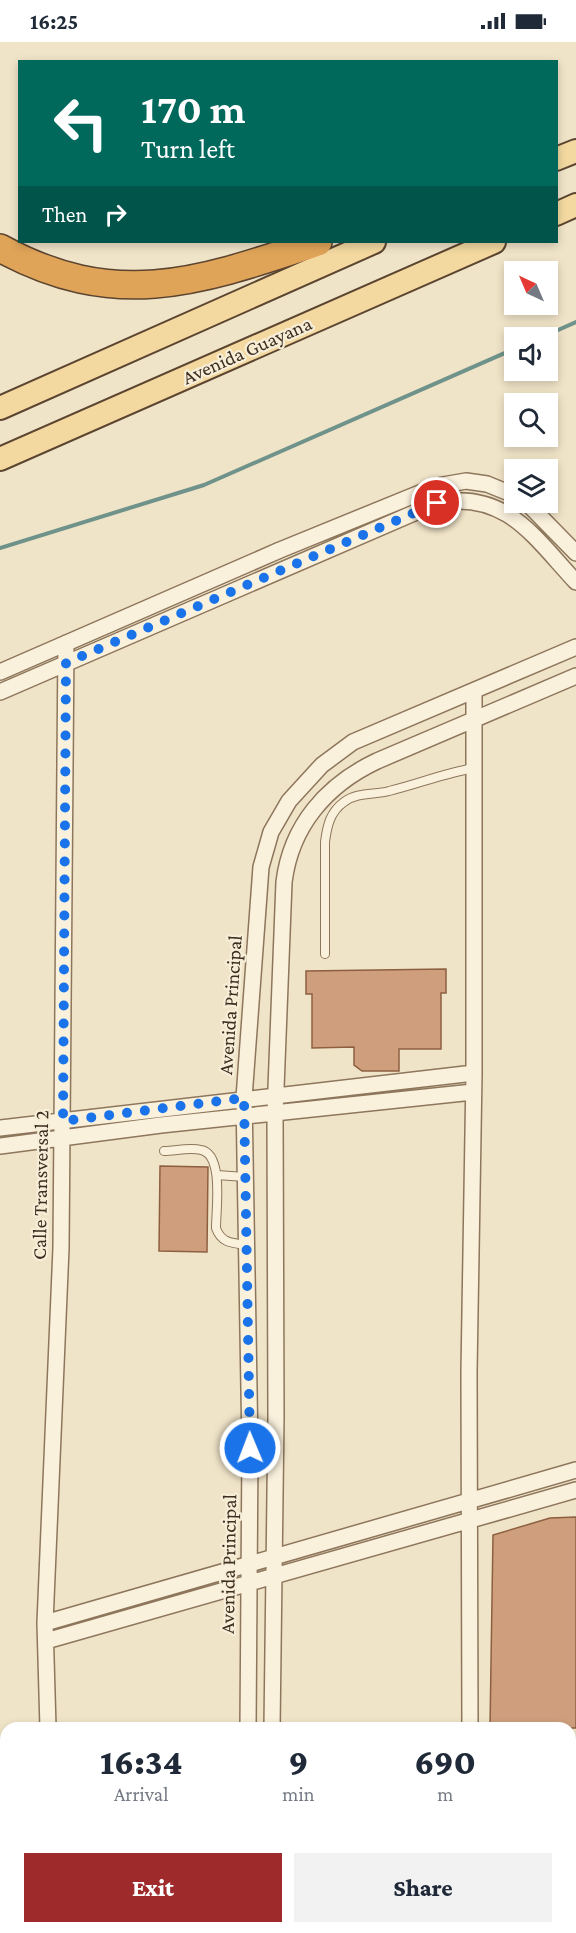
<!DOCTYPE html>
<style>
:root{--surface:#fff;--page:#f2f2f3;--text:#1f2937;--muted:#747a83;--accent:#9e2a2b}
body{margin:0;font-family:"Crimson Pro",serif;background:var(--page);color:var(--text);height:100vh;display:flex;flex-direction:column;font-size:22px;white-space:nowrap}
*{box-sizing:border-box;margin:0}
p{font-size:20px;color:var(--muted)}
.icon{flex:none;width:33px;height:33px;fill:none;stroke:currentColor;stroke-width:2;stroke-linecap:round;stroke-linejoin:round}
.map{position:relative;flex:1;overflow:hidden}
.panel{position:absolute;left:0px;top:1680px;width:576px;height:212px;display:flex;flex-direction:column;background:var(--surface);border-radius:18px 18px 0 0;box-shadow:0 3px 9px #0003}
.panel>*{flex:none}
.banner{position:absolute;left:18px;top:18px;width:540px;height:183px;border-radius:0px;box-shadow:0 3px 9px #0003;background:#00695c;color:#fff;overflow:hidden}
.needle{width:39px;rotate:316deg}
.tools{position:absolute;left:504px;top:219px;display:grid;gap:12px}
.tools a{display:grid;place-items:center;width:54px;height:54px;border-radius:0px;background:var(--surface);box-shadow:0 3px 9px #0003;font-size:30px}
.pin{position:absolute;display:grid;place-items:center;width:51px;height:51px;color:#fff;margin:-26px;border:3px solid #fff;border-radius:50%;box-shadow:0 2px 6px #0007}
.me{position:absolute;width:66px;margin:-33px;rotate:359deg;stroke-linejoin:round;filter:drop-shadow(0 0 4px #0008)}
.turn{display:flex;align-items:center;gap:21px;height:126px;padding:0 24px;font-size:27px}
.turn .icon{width:78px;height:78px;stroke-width:2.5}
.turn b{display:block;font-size:42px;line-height:51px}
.then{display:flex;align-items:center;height:57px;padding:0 24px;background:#0003;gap:12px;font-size:22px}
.eta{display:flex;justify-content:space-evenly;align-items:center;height:102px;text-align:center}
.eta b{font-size:36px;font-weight:800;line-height:42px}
.primary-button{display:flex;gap:12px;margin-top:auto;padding:12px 24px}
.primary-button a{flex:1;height:69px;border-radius:0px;background:var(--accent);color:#fff;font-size:24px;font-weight:800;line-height:69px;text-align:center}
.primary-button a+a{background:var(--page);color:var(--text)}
.status{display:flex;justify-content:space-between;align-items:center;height:42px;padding:0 30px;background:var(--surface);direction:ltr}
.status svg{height:16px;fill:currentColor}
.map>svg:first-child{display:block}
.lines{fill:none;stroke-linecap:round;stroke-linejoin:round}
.stream{stroke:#6f938a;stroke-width:4}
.building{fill:#cf9f7d;stroke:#8d5f41;stroke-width:1.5}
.service-casing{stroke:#8d765c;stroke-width:10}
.minor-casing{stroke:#8d765c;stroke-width:18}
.primary-casing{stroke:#5b4430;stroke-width:26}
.motorway-casing{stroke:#5b4430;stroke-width:30}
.service{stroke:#faf1dc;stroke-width:8}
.minor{stroke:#faf1dc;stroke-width:15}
.primary{stroke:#f3d9a0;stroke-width:22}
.motorway{stroke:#e0a458;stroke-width:27}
.route{stroke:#1a73e8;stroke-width:10;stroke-dasharray:0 18}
.labels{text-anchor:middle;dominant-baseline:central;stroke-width:4.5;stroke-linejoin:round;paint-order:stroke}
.street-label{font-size:20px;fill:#3d2e20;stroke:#f7eed8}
</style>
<div class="status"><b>16:25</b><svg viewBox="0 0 49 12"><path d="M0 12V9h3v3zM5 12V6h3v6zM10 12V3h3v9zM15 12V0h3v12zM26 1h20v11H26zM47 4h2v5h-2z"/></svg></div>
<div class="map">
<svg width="576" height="1891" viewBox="0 0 576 1891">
<rect width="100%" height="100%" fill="#f0e4c8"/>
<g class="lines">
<path class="stream" d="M 540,296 L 576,280
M 0,506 L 204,443 L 514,307"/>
</g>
<path class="building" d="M 446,927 L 446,951 L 441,951 L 441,1007 L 399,1007 L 399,1029 L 362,1029 L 354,1023 L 354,1005 L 312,1006 L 312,952 L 306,952 L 306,929 Z
M 160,1124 L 208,1125 L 207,1210 L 159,1209 Z
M 576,1475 L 576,1686 L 490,1686 L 493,1493 L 550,1476 Z"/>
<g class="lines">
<g class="service-casing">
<path id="service" d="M 325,912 L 325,800 C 327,784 330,770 344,760 C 357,750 375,753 389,749 C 418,742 445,731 474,726
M 164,1109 C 175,1109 190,1105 201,1108 C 224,1112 216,1168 216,1186 C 221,1201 232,1201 247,1203
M 217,1133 L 245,1135"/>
</g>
<g class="minor-casing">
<path id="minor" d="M 526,460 L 576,511
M 0,630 L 280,508 L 437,444 L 466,439 L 487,442 L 514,453
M 0,650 L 437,461 C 506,448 534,495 576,540
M 0,1086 L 474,1031
M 0,1104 L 161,1083 L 473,1050
M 45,1581 L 576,1428
M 46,1599 L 576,1448
M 48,1686 L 45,1581 L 61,1206 L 66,601
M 248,1686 L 250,1406 L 244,1056 L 261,825 L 271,790 L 289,759 L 322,723 L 353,700 L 576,605
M 272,1686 L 276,1374 L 275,1072 L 284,840 C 291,784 326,743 377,719 L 576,634
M 470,1686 L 469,1330 L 474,1031 L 474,649
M 570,1852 L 576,1850
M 570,1872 L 576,1870
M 51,1886 L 51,1891
M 245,1891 L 246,1886
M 270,1891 L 270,1886
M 432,1891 L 451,1886
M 507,1891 L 525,1886"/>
</g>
<g class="primary-casing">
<path id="primary" d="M 556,117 L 576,109
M 556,172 L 576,163
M 0,366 L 374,200
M 0,417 L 494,200"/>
</g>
<g class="motorway-casing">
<path id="motorway" d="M 0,206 C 117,270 201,239 318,200"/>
</g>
<use href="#service" class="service"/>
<use href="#minor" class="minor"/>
<use href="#primary" class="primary"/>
<use href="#motorway" class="motorway"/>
</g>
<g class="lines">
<path class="route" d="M 250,1406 L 244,1056 L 63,1079 L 66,621 L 437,461"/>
</g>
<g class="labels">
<g class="street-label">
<text transform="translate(247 308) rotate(-24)">Avenida Guayana</text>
<text transform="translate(230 963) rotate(-86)">Avenida Principal</text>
<text transform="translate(40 1143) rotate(-89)">Calle Transversal 2</text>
<text transform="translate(228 1522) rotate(-89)">Avenida Principal</text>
</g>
</g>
</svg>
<div class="tools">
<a><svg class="needle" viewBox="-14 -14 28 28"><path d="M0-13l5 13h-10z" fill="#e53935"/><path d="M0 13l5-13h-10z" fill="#747a83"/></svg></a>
<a><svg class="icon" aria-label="sound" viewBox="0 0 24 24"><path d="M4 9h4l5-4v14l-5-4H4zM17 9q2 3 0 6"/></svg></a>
<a><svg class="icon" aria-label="search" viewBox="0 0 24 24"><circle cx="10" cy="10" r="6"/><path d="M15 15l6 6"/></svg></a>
<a><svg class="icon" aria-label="layers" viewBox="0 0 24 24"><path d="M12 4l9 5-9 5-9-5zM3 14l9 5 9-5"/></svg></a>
</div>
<div class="pin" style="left:437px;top:461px;background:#d93025"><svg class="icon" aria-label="arrive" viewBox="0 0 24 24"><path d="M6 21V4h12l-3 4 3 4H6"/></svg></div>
<svg class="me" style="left:250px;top:1406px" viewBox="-20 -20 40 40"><circle r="17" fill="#1a73e8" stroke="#fff" stroke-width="3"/><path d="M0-11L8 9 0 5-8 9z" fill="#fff"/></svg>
<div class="banner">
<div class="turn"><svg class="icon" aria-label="left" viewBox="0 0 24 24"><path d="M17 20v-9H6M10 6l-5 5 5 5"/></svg><div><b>170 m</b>Turn left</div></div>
<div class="then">Then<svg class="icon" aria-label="right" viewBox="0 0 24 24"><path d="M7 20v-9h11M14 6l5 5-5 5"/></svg></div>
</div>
<section class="panel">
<div class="eta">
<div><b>16:34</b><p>Arrival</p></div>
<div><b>9</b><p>min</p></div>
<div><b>690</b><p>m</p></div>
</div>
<div class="primary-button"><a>Exit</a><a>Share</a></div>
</section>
</div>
